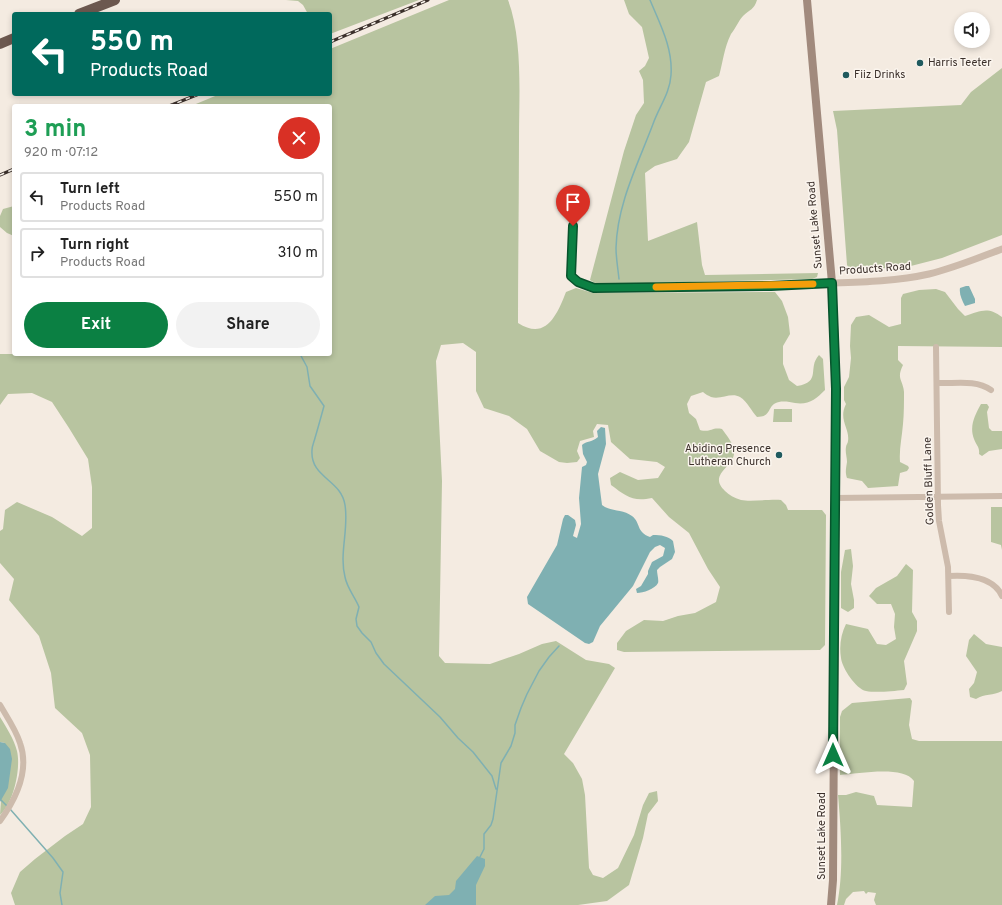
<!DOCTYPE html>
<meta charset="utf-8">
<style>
:root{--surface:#fff;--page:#f2f2f2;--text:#222;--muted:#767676;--line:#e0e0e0;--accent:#0b8043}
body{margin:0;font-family:Overpass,sans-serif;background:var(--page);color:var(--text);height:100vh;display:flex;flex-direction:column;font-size:15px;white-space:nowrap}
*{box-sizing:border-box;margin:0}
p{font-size:13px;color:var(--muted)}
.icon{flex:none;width:22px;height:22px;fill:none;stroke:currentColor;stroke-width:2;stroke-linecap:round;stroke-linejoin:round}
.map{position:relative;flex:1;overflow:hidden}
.details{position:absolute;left:12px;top:104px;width:320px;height:252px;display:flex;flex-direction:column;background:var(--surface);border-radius:4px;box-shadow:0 2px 6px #0003}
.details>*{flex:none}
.top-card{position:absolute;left:12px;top:12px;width:320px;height:84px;border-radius:4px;box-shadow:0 2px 6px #0003;background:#00695c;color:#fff;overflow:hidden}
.tools{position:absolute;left:954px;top:12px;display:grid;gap:8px}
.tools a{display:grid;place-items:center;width:36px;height:36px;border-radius:50%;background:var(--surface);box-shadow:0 2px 6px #0003;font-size:20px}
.pin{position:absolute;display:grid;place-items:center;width:34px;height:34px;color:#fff;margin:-41px -17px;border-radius:50% 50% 50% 0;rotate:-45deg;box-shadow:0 0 4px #0007}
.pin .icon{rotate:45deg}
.me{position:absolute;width:44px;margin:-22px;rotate:0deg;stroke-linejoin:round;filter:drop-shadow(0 0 3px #0008)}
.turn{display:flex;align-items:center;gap:14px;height:84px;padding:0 12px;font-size:18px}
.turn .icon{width:52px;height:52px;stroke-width:2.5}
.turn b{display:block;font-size:28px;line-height:34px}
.round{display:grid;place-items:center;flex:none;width:42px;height:42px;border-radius:21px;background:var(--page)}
.summary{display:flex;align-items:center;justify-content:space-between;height:68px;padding:0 12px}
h1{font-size:24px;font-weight:700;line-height:30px;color:#1e9e55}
.button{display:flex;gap:8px;margin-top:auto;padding:8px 12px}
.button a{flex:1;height:46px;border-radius:24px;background:var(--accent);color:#fff;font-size:16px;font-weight:700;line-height:46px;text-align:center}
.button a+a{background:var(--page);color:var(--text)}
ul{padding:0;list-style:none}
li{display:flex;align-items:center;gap:12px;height:50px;margin:0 8px 6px;padding:0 4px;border:2px solid var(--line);border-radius:4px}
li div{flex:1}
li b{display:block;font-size:15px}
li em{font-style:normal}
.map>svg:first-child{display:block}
.green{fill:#b8c4a0}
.water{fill:#7fb0b2}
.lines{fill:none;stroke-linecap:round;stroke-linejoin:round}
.stream{stroke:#7fb0b2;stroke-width:1.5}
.minor{stroke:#cdbbac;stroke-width:6}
.tertiary{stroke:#cdbbac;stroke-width:7}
.secondary{stroke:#a18a7d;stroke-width:8}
.trunk{stroke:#6c584f;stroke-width:10}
.rail-casing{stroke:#3b302b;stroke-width:3}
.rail{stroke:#fbf5ee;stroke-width:1.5;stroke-dasharray:4.5;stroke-linecap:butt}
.route-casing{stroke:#07532c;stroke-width:10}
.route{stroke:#0b8043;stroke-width:7}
.slow{stroke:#f59e0b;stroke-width:7}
.poi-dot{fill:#1f5a5e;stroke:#fbf5ee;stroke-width:1.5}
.labels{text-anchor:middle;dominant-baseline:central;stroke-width:3;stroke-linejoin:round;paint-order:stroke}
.poi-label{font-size:11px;fill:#3b302b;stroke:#fbf5ee;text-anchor:start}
.street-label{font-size:11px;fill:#3b302b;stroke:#fbf5ee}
</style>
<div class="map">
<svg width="1002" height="905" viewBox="0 0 1002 905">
<rect width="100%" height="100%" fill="#f4ebe1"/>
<path class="green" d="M 286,0 L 419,0 L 330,34 L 330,14 L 308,14 L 303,5 L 298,1 Z
M 449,0 L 508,0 C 523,40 519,96 519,138 C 519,200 518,262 518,323 C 546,341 557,315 566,292 L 576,288 L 593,293 L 775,292 L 782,301 L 788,317 L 790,334 L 783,346 L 783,364 L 789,380 L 797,386 C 822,382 807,368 819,355 L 823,359 L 825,390 C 816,399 809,405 795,403 C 790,402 784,401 779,402 C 766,405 773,417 757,417 C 751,411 748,402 740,397 C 731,392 721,400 711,397 C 709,396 705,394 703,392 L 691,396 L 687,404 L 689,413 L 696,419 L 700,430 C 711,433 711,427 722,429 C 727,436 735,445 734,454 C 732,468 708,475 725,491 C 729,495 734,498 741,500 C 751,502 770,499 781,500 L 786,505 L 788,510 L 822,510 L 826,515 L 825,645 L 820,650 L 624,652 L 617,650 L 617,643 L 626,631 L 644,620 L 663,621 L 678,616 L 695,613 L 716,602 L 720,587 L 708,569 L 689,533 L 669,517 L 652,498 C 632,502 626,496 611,485 L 610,478 L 620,472 L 638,480 L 658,478 L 665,467 L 657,462 L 630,459 L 611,442 L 608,425 L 597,424 L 593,431 L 594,437 L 580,441 L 577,451 L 580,458 L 577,462 L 567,463 L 559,462 L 540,451 L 527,429 L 509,416 L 484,408 L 476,391 L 476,352 L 463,343 L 441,345 L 436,361 L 442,481 L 439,656 L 445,663 L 490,664 L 519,654 L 542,644 L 556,641 L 586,660 L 609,664 L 615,668 L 564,754 L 573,763 L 582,779 L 585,795 L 589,868 L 593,875 L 603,878 L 618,868 L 634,835 L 643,805 L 649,793 L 657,791 L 658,801 L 648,814 L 643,838 L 629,885 L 607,901 L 578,905 L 15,905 L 11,893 L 20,872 L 35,859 L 65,836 L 83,824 L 91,807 L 90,755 L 82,733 L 55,708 L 51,673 L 39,636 L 9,600 L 14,579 L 0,563 L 0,531 L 3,529 L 5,510 L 17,502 L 52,517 L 82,536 L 92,528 L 92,487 L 88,459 L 69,428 L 52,402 L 32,393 L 8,394 L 0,405 L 0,354 L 330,354 L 330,106 L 191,106 L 220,94 L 330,94 L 330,49 Z
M 624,0 L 757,0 C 754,10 750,9 743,16 C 739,20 735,29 731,34 C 724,48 723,62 719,76 L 706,82 L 689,142 L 677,159 L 655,166 L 645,173 L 648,241 L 697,222 L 702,265 L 705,275 L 818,273 L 817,277 L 812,279 L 605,284 L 595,283 L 590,280 L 624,151 L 636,115 L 644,103 L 643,80 L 639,71 L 645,66 L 649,58 L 642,27 L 629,14 Z
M 1002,68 L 1002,235 L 942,258 L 907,267 L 850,270 L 847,265 L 837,130 L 833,111 L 961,105 L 971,92 Z
M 14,206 L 14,236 L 7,233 L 0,227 L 0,216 L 3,209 Z
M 936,289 L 945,292 L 958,309 L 965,316 C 980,311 988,306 1002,317 L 1002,347 L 898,346 L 898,360 L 903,365 C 896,379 903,380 904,392 C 904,403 904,413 903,424 C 902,437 899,449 900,462 L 908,466 L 909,468 L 907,471 L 900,473 L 898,486 L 868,488 L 862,481 L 847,478 C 845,472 846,469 847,462 C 847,457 845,452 846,447 C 846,445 848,443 848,441 C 850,428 838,420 846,404 L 844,400 L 844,387 L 849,377 L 851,358 L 850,346 L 851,325 L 856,317 L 869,315 L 889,327 L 901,324 L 901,298 L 903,294 L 919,290 Z
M 981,404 L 987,404 L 989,407 L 987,412 L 989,428 L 992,431 L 1002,431 L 1002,449 L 989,451 L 982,456 L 979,454 C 980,447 976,445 974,439 C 969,426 975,415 981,404 Z
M 774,409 L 792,409 L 792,422 L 773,422 Z
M 991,507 L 1002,507 L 1002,550 L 1001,545 L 991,542 Z
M 851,549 L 853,566 L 851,584 L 854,600 L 854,608 L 848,612 L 841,608 L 841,572 L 845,550 Z
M 906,564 L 913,570 L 912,612 L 917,621 L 917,631 L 904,661 L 907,684 L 904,690 C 893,691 876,693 866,691 C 856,689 842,668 841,658 C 839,646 841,634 846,624 L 868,629 L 877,644 L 886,645 L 896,639 L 894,627 L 895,614 L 891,604 L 877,604 L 869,596 L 876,588 L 897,576 Z
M 974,634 L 986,644 L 1002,647 L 1002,691 C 993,696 985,693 976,699 L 970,697 L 969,689 L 974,683 L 977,672 L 966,656 L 969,640 Z
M 910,698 L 912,701 L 909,725 L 912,739 L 919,741 L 1002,741 L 1002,905 L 876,905 L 874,900 L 876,893 L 868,892 L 866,894 L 864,891 L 853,892 L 846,899 L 844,905 L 837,905 C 844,872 841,829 838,795 L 846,795 L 856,792 L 874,796 L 877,805 L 912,807 L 914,781 C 903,765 858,774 840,775 L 840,717 L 842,711 L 852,703 Z
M 0,717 C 6,727 14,739 17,751 C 21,768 14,802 0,815 L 5,743 L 0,742 Z"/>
<path class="water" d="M 966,286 L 969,286 L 975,299 L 975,303 L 965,306 C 962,300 959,294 960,288 Z
M 601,427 L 605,428 L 606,444 L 598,474 L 602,505 C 611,512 623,509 632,516 C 641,523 636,532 650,537 L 653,535 C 661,535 668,536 673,541 L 675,552 L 672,559 L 660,567 L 657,570 C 657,574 659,580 658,583 C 655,589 643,593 637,593 L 636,589 L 641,586 L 648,574 L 648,571 L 652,562 L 663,556 L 665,548 L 660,545 L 655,547 L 650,552 L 633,586 L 600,626 L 593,642 L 589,644 L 585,643 L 528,604 L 527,597 L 557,545 L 563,519 L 565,515 L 568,515 L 575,520 L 576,525 L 573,536 L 577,538 L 581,524 L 579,498 L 582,467 L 586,465 L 587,462 L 583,454 L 582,445 C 586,441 593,442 598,437 L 597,431 Z
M 0,742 L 5,743 L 10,749 L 12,759 L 8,788 L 0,802 Z
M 477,856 L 485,859 L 485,866 L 476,885 L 476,905 L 425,905 L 435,896 L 449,895 L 455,889 L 456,881 Z"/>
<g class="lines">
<path class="stream" d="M 619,279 C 618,269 616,258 616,248 C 617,204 638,164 653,124 C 659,107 670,93 671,75 C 673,48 660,24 650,0
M 300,354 L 307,367 L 310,386 L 324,406 C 321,417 318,428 315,438 C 314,442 312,446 312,450 C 310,478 341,479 345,505 C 349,529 339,553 345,577 C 347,588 355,597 359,607 L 356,619 L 357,626 L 362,633 L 371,642 L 376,653 L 384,664 L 440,717 L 458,738 L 473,752 L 492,776 L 496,789
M 0,799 L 7,806
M 10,809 L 53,858 L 63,872 L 60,893 L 62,905
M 480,857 L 484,849 L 484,834 L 491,825 L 493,819 L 501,763 L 511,746 L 515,733 L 515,725 L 521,708 L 527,694 L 539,671 L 549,657 L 559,646"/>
<path class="minor" d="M 574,214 L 571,276 L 578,282 L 594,287 L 771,286 L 832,283
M 936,347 L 938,505 L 939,521 L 948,567 L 949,612
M 937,383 C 954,384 975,379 991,390
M 835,498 L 1002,496
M 949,576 C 967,575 993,576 1002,596
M 0,705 C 7,717 16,730 20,743 C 30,771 16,799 0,821"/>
<path class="tertiary" d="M 832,283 C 864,282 898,281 929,274 C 954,268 978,258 1002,249"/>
<path class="secondary" d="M 807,0 L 832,283 L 835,346 L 836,389 L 833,880 L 831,905"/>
<path class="trunk" d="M 79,14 L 115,0
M 0,44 L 14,38"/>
<g class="rail-casing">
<path id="rail" d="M 330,42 L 428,0
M 169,106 L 199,94
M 0,175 L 14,169"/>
</g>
<use href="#rail" class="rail"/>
</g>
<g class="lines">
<g class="route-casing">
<path id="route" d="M 573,226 L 571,276 L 578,282 L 594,288 L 771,286 L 832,283 L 836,389 L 833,755"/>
</g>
<use href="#route" class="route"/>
<path class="slow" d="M 656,287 L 813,284"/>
</g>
<g class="poi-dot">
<circle cx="920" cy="63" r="4"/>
<circle cx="846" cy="75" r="4"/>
<circle cx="779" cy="455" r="4"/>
</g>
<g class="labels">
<g class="poi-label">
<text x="928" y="63">Harris Teeter</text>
<text x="854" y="75">Fiiz Drinks</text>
<text x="771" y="449" text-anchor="end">Abiding Presence<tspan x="771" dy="13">Lutheran Church</tspan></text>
</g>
<g class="street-label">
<text transform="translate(815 225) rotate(-95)">Sunset Lake Road</text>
<text transform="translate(875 269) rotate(-4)">Products Road</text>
<text transform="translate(929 481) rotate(-92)">Golden Bluff Lane</text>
<text transform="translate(822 836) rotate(-90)">Sunset Lake Road</text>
</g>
</g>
</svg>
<div class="tools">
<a><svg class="icon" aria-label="sound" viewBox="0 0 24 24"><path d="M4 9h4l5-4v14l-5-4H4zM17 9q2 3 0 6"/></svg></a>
</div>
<div class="pin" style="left:573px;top:226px;background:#d93025"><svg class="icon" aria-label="arrive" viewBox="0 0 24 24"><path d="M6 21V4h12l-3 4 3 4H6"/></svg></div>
<svg class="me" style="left:833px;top:755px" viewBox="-20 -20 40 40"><path d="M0-17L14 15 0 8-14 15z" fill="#0b8043" stroke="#fff" stroke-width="4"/></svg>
<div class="top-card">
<div class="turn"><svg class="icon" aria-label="left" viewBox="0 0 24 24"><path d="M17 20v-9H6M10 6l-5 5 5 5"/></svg><div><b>550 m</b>Products Road</div></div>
</div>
<section class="details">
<div class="summary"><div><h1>3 min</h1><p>920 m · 07:12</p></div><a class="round" style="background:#d93025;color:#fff"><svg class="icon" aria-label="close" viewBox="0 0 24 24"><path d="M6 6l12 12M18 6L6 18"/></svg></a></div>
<ul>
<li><svg class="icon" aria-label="left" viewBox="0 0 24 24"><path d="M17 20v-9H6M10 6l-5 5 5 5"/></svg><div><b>Turn left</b><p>Products Road</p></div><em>550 m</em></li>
<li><svg class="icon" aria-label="right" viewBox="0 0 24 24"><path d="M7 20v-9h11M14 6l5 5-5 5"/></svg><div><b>Turn right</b><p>Products Road</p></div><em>310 m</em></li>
</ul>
<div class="button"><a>Exit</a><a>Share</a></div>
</section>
</div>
